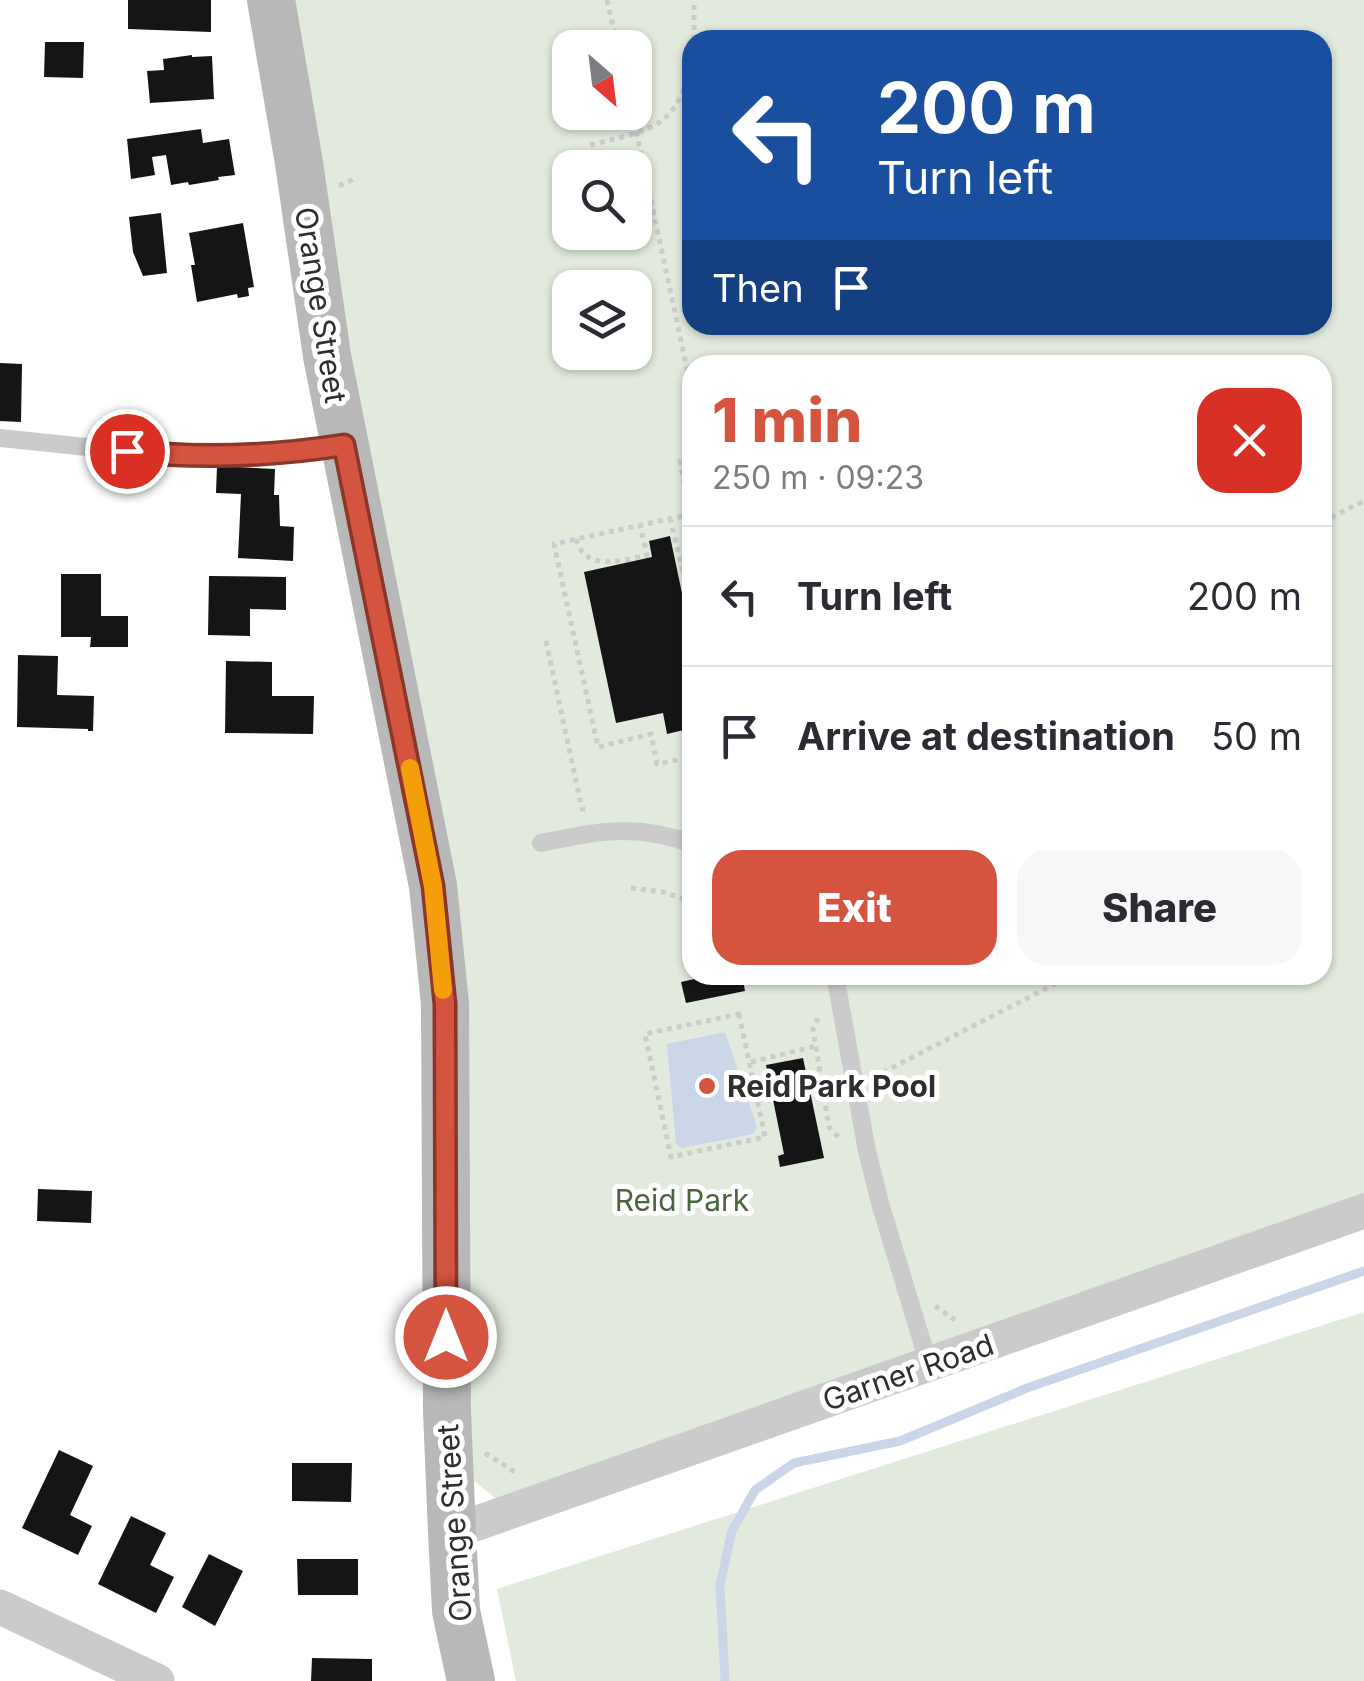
<!DOCTYPE html>
<meta charset="utf-8">
<style>
:root{--surface:#fff;--page:#f7f7f7;--text:#2b2b33;--muted:#7c7c81;--line:#e1e1e2;--accent:#d5543f}
body{margin:0;font-family:Inter,sans-serif;background:var(--page);color:var(--text);height:100vh;display:flex;flex-direction:column;font-size:38px;white-space:nowrap}
*{box-sizing:border-box;margin:0}
p{font-size:32px;color:var(--muted)}
.icon{flex:none;width:55px;height:55px;fill:none;stroke:currentColor;stroke-width:2;stroke-linecap:round;stroke-linejoin:round}
.map{position:relative;flex:1;overflow:hidden}
.drawer{position:absolute;left:682px;top:355px;width:650px;height:630px;display:flex;flex-direction:column;background:var(--surface);border-radius:30px;box-shadow:0 2px 8px #0004}
.drawer>*{flex:none}
.top-card{position:absolute;left:682px;top:30px;width:650px;height:305px;border-radius:30px;box-shadow:0 2px 8px #0004;background:#1a4fa0;color:#fff;overflow:hidden}
.needle{width:65px;rotate:152deg}
.controls{position:absolute;left:552px;top:30px;display:grid;gap:20px}
.controls a{display:grid;place-items:center;width:100px;height:100px;border-radius:20px;background:var(--surface);box-shadow:0 2px 8px #0004;font-size:50px}
.pin{position:absolute;display:grid;place-items:center;width:85px;height:85px;color:#fff;margin:-42px;border:5px solid #fff;border-radius:50%;box-shadow:0 2px 10px #0007}
.me{position:absolute;width:110px;margin:-55px;rotate:0deg;stroke-linejoin:round;filter:drop-shadow(0 0 8px #0008)}
.turn{display:flex;align-items:center;gap:35px;height:210px;padding:0 30px;font-size:45px}
.turn .icon{width:130px;height:130px;stroke-width:2.5}
.turn b{display:block;font-size:70px;line-height:85px}
.then{display:flex;align-items:center;height:95px;padding:0 30px;background:#0003;gap:20px;font-size:38px}
.round{display:grid;place-items:center;flex:none;width:105px;height:105px;border-radius:30px;background:var(--page)}
.summary{display:flex;align-items:center;justify-content:space-between;height:170px;padding:0 30px}
h1{font-size:60px;font-weight:800;line-height:75px;color:var(--accent)}
.primary-button{display:flex;gap:20px;margin-top:auto;padding:20px 30px}
.primary-button a{flex:1;height:115px;border-radius:30px;background:var(--accent);color:#fff;font-size:40px;font-weight:800;line-height:115px;text-align:center}
.primary-button a+a{background:var(--page);color:var(--text)}
ul{padding:0;list-style:none}
li{display:flex;align-items:center;gap:30px;height:140px;padding:0 30px;border-top:2px solid var(--line)}
li div{flex:1}
li b{display:block;font-size:38px}
li em{font-style:normal}
.map>svg:first-child{display:block}
.green{fill:#e1eadd;fill-rule:evenodd}
.water{fill:#cad6e8}
.lines{fill:none;stroke-linecap:round;stroke-linejoin:round}
.stream{stroke:#cad6e8;stroke-width:9}
.building{fill:#151515}
.path{stroke:#cbcbcb;stroke-width:5;stroke-dasharray:5 5;stroke-linecap:butt}
.lane{stroke:#cbcbcb;stroke-width:18}
.street{stroke:#cbcbcb;stroke-width:35}
.secondary{stroke:#b8b8b8;stroke-width:48}
.route-casing{stroke:#8a3729;stroke-width:25}
.route{stroke:#d5543f;stroke-width:18}
.slow{stroke:#f59e0b;stroke-width:18}
.poi-dot{fill:#d5543f;stroke:#fff;stroke-width:4}
.labels{text-anchor:middle;dominant-baseline:central;stroke-width:10;stroke-linejoin:round;paint-order:stroke}
.street-label{font-size:30px;fill:#2e2e2e;stroke:#fff}
.poi-label{font-size:30px;font-weight:bold;fill:#2e2e2e;stroke:#fff;text-anchor:start}
.park-label{font-size:30px;fill:#49653f;stroke:#fff}
</style>
<div class="map">
<svg width="1364" height="1681" viewBox="0 0 1364 1681">
<rect width="100%" height="100%" fill="#fff"/>
<path class="green" d="M 291,0 L 1364,0 L 1364,1198 L 503,1504 L 460,1470 L 454,1156 ZM 692,40 L 1322,40 L 1322,325 L 692,325 ZM 570,48 L 635,48 L 635,112 L 570,112 ZM 570,168 L 635,168 L 635,232 L 570,232 ZM 570,288 L 635,288 L 635,352 L 570,352 ZM 692,365 L 1322,365 L 1322,975 L 692,975 Z
M 1364,1312 L 1364,1681 L 516,1681 L 497,1589 Z"/>
<path class="water" d="M 725,1032 L 757,1127 L 753,1134 L 682,1148 L 676,1144 L 667,1044 Z"/>
<g class="lines">
<path class="stream" d="M 725,1681 L 720,1585 L 732,1531 L 755,1490 L 794,1463 L 900,1441 L 1027,1388 L 1364,1271"/>
</g>
<path class="building" d="M 128,0 L 211,0 L 211,32 L 128,29 Z
M 45,42 L 84,42 L 83,78 L 44,77 Z
M 192,55 L 192,57 L 212,56 L 214,99 L 150,103 L 147,71 L 164,70 L 163,59 Z
M 201,129 L 203,143 L 229,139 L 235,175 L 218,177 L 219,180 L 189,185 L 188,182 L 171,185 L 166,155 L 152,157 L 155,175 L 131,179 L 127,139 Z
M 161,213 L 167,273 L 143,276 L 133,252 L 129,217 Z
M 243,223 L 254,287 L 248,288 L 249,296 L 238,298 L 237,294 L 197,302 L 191,265 L 195,265 L 189,233 Z
M 0,363 L 22,364 L 21,422 L 0,421 Z
M 217,466 L 275,469 L 274,495 L 279,495 L 280,526 L 294,527 L 293,561 L 238,558 L 241,494 L 216,493 Z
M 670,536 L 692,641 L 692,728 L 667,734 L 663,713 L 616,723 L 584,572 L 652,557 L 649,541 Z
M 61,574 L 101,574 L 101,616 L 128,616 L 128,647 L 90,647 L 91,637 L 61,637 Z
M 209,576 L 286,577 L 286,610 L 250,609 L 250,636 L 208,635 Z
M 18,655 L 58,656 L 57,695 L 94,696 L 93,731 L 88,731 L 88,729 L 17,727 Z
M 226,661 L 272,662 L 272,696 L 314,696 L 313,734 L 225,733 Z
M 712,975 L 742,975 L 745,991 L 686,1003 L 681,982 Z
M 803,1058 L 824,1158 L 780,1167 L 778,1156 L 784,1154 L 766,1065 Z
M 38,1189 L 92,1191 L 91,1223 L 37,1221 Z
M 59,1450 L 93,1466 L 70,1515 L 92,1526 L 78,1555 L 22,1528 Z
M 292,1463 L 352,1463 L 351,1502 L 292,1501 Z
M 131,1516 L 166,1533 L 150,1565 L 174,1577 L 156,1613 L 98,1584 Z
M 209,1554 L 243,1571 L 215,1626 L 182,1607 Z
M 297,1559 L 358,1559 L 358,1595 L 298,1595 Z
M 312,1658 L 372,1659 L 372,1681 L 311,1681 Z"/>
<g class="lines">
<path class="path" d="M 607,0 L 618,48
M 694,40 L 694,0
M 632,112 L 692,392
M 590,145 C 654,129 680,128 692,55
M 339,186 L 354,179
M 690,514 L 680,461 L 682,458 L 692,456
M 692,514 L 554,544 L 598,747 L 651,734 L 657,764 L 692,757
M 670,518 L 686,585 L 692,583
M 1322,522 L 1364,501
M 576,539 C 585,572 621,561 647,555 L 640,525
M 546,641 L 582,809 L 586,809
M 631,888 L 664,892 L 692,902
M 739,1014 L 765,1137 L 671,1157 L 645,1034 Z
M 818,1018 L 813,1029 L 829,1127 L 841,1140
M 751,1062 L 816,1046
M 877,1078 L 876,1076 L 1072,975
M 935,1306 L 955,1320
M 485,1453 L 518,1474"/>
<path class="lane" d="M 0,438 L 164,455 L 249,455 L 343,445
M 541,843 C 596,831 638,823 692,844
M 835,975 L 867,1151 L 880,1203 L 929,1365"/>
<path class="street" d="M 452,1532 L 1364,1211
M 0,1607 L 157,1681"/>
<path class="secondary" d="M 271,0 L 299,163 L 327,356 L 433,886 L 445,1004 L 447,1411 L 452,1532 L 456,1611 L 471,1681"/>
</g>
<g class="lines">
<g class="route-casing">
<path id="route" d="M 127,451 C 200,459 273,456 344,445 L 433,886 L 445,1004 L 446,1337"/>
</g>
<use href="#route" class="route"/>
<path class="slow" d="M 410,768 L 433,886 L 443,990"/>
</g>
<circle class="poi-dot" cx="707" cy="1086" r="10"/>
<g class="labels">
<g class="street-label">
<text transform="translate(321 305) rotate(81)">Orange Street</text>
<text transform="translate(908 1372) rotate(-19)">Garner Road</text>
<text transform="translate(454 1523) rotate(-94)">Orange Street</text>
</g>
<g class="poi-label">
<text x="727" y="1086">Reid Park Pool</text>
</g>
<g class="park-label">
<text x="682" y="1200">Reid Park</text>
</g>
</g>
</svg>
<div class="controls">
<a><svg class="needle" viewBox="-14 -14 28 28"><path d="M0-13l5 13h-10z" fill="#e53935"/><path d="M0 13l5-13h-10z" fill="#7c7c81"/></svg></a>
<a><svg class="icon" aria-label="search" viewBox="0 0 24 24"><circle cx="10" cy="10" r="6"/><path d="M15 15l6 6"/></svg></a>
<a><svg class="icon" aria-label="layers" viewBox="0 0 24 24"><path d="M12 4l9 5-9 5-9-5zM3 14l9 5 9-5"/></svg></a>
</div>
<div class="pin" style="left:127px;top:451px;background:#d93025"><svg class="icon" aria-label="arrive" viewBox="0 0 24 24"><path d="M6 21V4h12l-3 4 3 4H6"/></svg></div>
<svg class="me" style="left:446px;top:1337px" viewBox="-20 -20 40 40"><circle r="17" fill="#d5543f" stroke="#fff" stroke-width="3"/><path d="M0-11L8 9 0 5-8 9z" fill="#fff"/></svg>
<div class="top-card">
<div class="turn"><svg class="icon" aria-label="left" viewBox="0 0 24 24"><path d="M17 20v-9H6M10 6l-5 5 5 5"/></svg><div><b>200 m</b>Turn left</div></div>
<div class="then">Then<svg class="icon" aria-label="arrive" viewBox="0 0 24 24"><path d="M6 21V4h12l-3 4 3 4H6"/></svg></div>
</div>
<section class="drawer">
<div class="summary"><div><h1>1 min</h1><p>250 m · 09:23</p></div><a class="round" style="background:#d93025;color:#fff"><svg class="icon" aria-label="close" viewBox="0 0 24 24"><path d="M6 6l12 12M18 6L6 18"/></svg></a></div>
<ul>
<li><svg class="icon" aria-label="left" viewBox="0 0 24 24"><path d="M17 20v-9H6M10 6l-5 5 5 5"/></svg><div><b>Turn left</b></div><em>200 m</em></li>
<li><svg class="icon" aria-label="arrive" viewBox="0 0 24 24"><path d="M6 21V4h12l-3 4 3 4H6"/></svg><div><b>Arrive at destination</b></div><em>50 m</em></li>
</ul>
<div class="primary-button"><a>Exit</a><a>Share</a></div>
</section>
</div>
